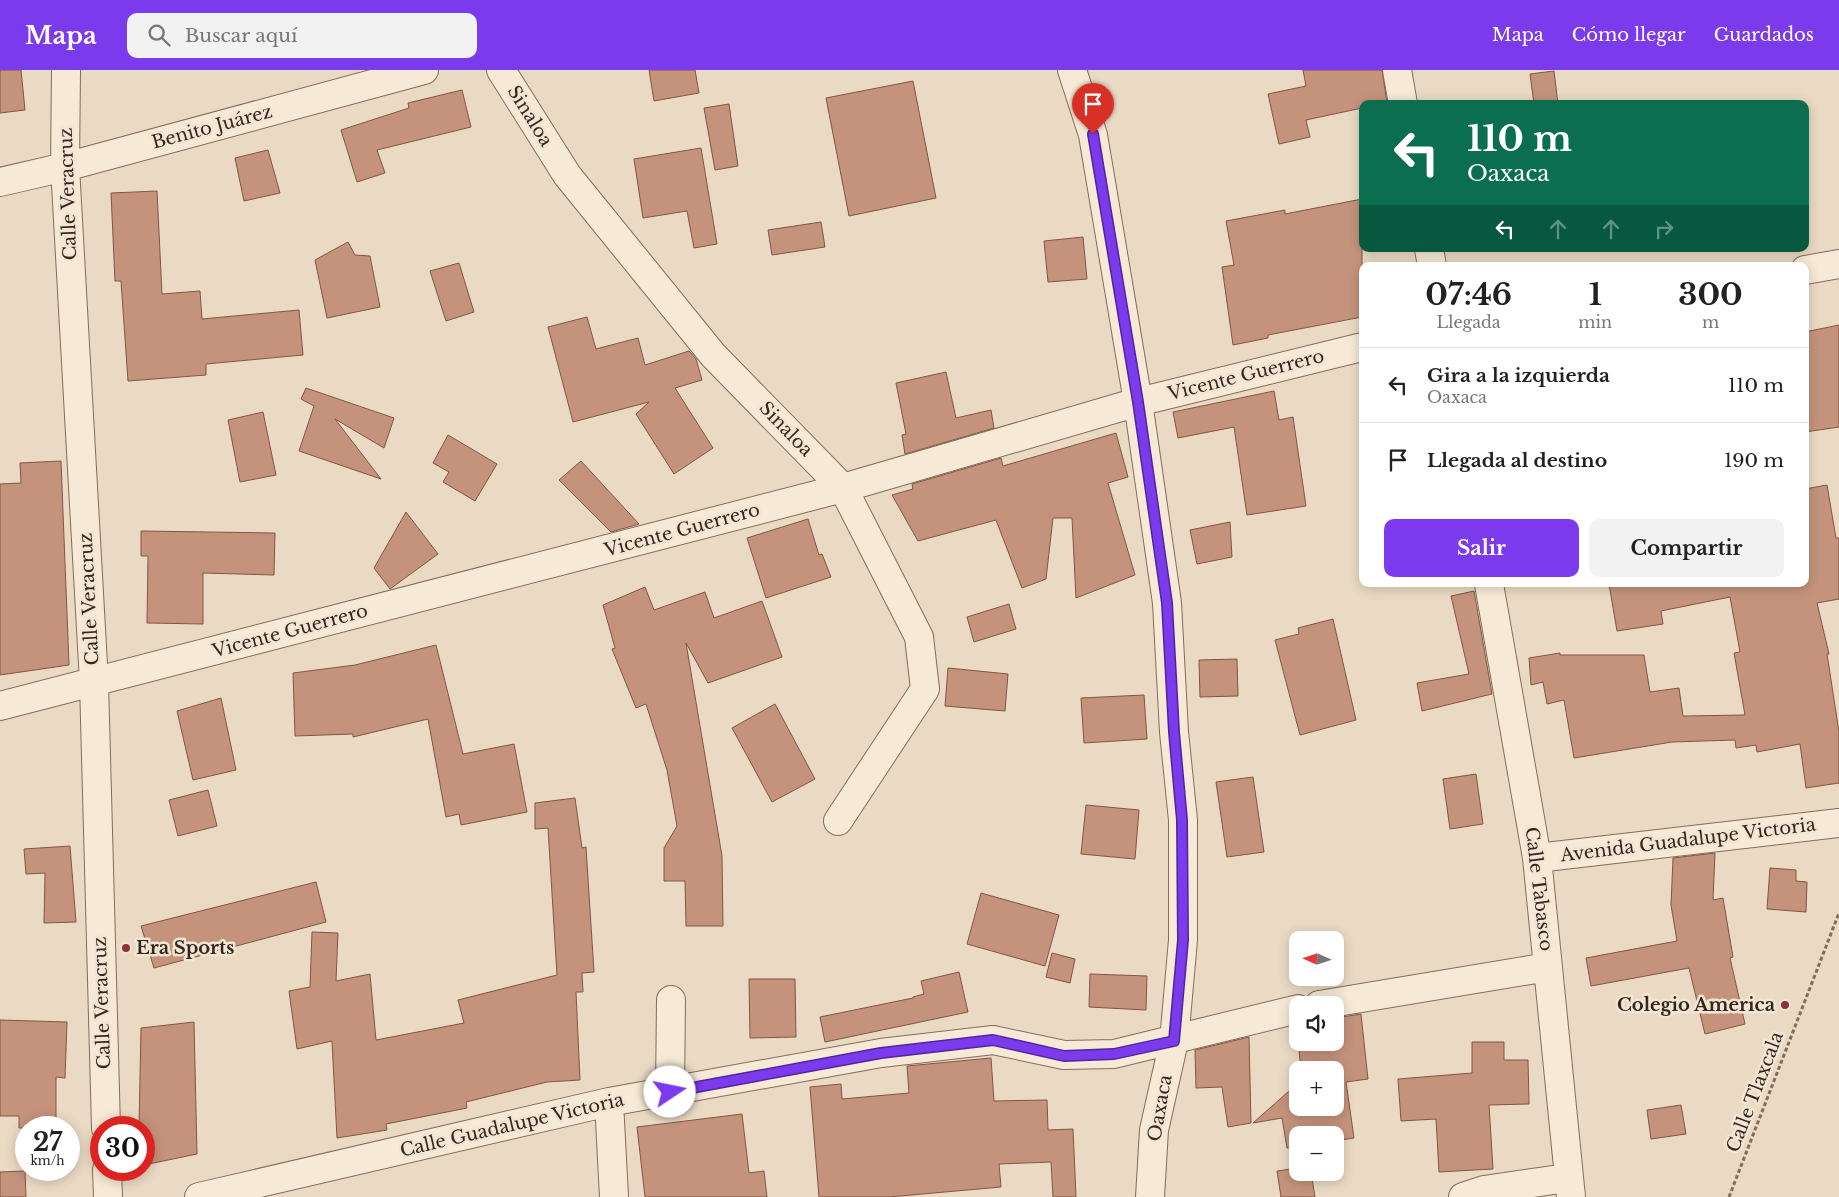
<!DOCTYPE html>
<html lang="es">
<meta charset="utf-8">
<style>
:root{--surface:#fff;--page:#f2f2f2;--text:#222;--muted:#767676;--line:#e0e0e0;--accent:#7c3aed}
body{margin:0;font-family:"Libre Baskerville",serif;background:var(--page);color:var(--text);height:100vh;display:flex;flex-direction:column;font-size:19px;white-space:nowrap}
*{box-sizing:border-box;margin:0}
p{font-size:16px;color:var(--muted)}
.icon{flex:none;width:28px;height:28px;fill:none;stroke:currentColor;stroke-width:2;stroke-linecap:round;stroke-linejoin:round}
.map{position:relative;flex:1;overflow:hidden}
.side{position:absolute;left:1359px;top:192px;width:450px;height:325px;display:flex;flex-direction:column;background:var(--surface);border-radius:10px;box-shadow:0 2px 12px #0003}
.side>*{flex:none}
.guide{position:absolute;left:1359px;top:30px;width:450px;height:152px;border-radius:10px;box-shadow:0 2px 12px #0003;background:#0b6e4f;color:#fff;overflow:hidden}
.needle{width:32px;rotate:273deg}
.fabs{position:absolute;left:1289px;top:861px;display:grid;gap:10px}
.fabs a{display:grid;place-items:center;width:55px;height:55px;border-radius:10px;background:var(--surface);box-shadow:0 2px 12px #0003;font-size:25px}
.speed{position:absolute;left:15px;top:1046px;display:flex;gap:10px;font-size:25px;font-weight:700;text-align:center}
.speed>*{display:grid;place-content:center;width:65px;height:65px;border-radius:50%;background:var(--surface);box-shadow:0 2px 12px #0003;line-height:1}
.speed small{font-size:12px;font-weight:400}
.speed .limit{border:8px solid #d22;background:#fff;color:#111}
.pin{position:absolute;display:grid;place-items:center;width:42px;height:42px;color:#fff;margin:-51px -21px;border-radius:50% 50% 50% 0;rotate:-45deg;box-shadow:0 0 5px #0007}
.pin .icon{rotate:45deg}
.me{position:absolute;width:55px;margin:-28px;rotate:79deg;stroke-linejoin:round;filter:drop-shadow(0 0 4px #0008)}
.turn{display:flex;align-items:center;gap:18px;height:105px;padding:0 25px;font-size:22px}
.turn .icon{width:65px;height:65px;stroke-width:2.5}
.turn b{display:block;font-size:35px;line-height:42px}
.lanes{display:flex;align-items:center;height:48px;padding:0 25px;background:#0003;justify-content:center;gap:25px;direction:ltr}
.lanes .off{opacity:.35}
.eta{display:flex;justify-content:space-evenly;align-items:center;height:85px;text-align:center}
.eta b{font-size:30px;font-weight:700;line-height:35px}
.action{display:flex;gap:10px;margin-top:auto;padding:10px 25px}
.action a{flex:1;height:58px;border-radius:10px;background:var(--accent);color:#fff;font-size:20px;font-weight:700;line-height:58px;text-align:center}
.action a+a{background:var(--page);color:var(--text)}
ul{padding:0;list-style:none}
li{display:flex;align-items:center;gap:15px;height:75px;padding:0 25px;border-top:1px solid var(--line)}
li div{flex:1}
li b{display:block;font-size:19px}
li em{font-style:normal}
header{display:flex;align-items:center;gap:30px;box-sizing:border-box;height:70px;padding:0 25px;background:var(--accent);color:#fff}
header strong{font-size:24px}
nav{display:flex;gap:28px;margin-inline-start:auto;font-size:18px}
.search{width:350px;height:45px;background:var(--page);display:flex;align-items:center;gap:12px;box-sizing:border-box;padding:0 18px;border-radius:10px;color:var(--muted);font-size:19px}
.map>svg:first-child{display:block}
.building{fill:#c5937c;stroke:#805544}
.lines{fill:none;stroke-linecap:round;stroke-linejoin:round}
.minor-casing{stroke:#836c5c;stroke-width:30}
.path{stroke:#836c5c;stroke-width:3;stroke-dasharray:4 2.5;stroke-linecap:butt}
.minor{stroke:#f6e9d6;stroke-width:28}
.route-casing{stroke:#51269a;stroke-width:12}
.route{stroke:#7c3aed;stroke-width:9}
.poi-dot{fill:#8d313b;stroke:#f2e6d3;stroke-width:2}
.labels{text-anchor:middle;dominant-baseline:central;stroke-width:5;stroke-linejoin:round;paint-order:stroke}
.street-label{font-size:18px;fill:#34271f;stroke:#f2e6d3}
.poi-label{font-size:18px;font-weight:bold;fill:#34271f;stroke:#f2e6d3;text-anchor:start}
</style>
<header>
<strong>Mapa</strong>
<div class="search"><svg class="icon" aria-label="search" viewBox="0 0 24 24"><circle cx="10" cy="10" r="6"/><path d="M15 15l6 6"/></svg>Buscar aquí</div>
<nav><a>Mapa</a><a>Cómo llegar</a><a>Guardados</a></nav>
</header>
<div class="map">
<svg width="1839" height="1127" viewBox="0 0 1839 1127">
<rect width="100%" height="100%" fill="#eadac4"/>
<path class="building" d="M 0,0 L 21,0 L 25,40 L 0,43 Z
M 649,0 L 695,0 L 699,23 L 654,31 Z
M 1303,0 L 1382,0 L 1387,33 L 1362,34 L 1362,38 L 1306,50 L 1310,67 L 1279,74 L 1268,24 L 1306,16 Z
M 1554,1 L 1558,34 L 1534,34 L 1530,4 Z
M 913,11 L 936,128 L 849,146 L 826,28 Z
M 462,20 L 471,57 L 377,80 L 385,103 L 357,112 L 341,60 L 409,38 L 408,33 Z
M 729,34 L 738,96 L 715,100 L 704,38 Z
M 701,78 L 717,174 L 694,178 L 687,141 L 643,148 L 634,89 Z
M 268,80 L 280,123 L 244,131 L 235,88 Z
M 157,121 L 162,224 L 200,221 L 202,249 L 299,240 L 303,285 L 206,294 L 206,305 L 128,311 L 121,211 L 115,211 L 111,123 Z
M 1362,129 L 1362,247 L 1268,265 L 1268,268 L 1233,275 L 1222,197 L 1234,195 L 1226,151 L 1285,140 L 1285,144 Z
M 821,152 L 825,177 L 772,185 L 768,160 Z
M 1083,167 L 1087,209 L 1048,212 L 1044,171 Z
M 348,172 L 355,185 L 370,186 L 380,237 L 327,248 L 315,190 Z
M 459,193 L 474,242 L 446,251 L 430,201 Z
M 587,247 L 596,279 L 638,268 L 645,295 L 689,281 L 696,289 L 702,310 L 675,318 L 713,378 L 674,404 L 636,344 L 649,332 L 573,352 L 548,257 Z
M 1839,255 L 1839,357 L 1805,362 L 1805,262 Z
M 946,302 L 956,348 L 991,340 L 994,358 L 905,384 L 902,365 L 906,364 L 896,313 Z
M 306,318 L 394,348 L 384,378 L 335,349 L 381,409 L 299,381 L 314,336 L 301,329 Z
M 1274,321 L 1279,350 L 1293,347 L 1306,436 L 1247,445 L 1234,357 L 1178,368 L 1173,342 Z
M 263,342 L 276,405 L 240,412 L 228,350 Z
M 1116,363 L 1128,407 L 1108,413 L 1135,505 L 1076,528 L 1072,448 L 1053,448 L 1046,509 L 1022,518 L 996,450 L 918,471 L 892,425 L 913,419 L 912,414 L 1001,388 L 1003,396 Z
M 448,365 L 497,394 L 475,431 L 443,412 L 449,402 L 433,393 Z
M 61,391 L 69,595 L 0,605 L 0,414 L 21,413 L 20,393 Z
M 581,391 L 639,454 L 611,462 L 559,410 Z
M 1827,415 L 1836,468 L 1839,468 L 1839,529 L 1817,533 L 1829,584 L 1827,584 L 1839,662 L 1839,713 L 1806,718 L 1800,674 L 1757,682 L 1756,675 L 1736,678 L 1735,670 L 1672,672 L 1574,688 L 1564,630 L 1547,634 L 1543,612 L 1531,615 L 1529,588 L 1560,583 L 1560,585 L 1644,585 L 1650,622 L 1679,618 L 1683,646 L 1745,645 L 1734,583 L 1740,582 L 1730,527 L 1661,541 L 1663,554 L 1617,561 L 1609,514 L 1805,514 L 1805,419 Z
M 406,442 L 438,484 L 390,519 L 374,498 Z
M 808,449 L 819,485 L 822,484 L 831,507 L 766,528 L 747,468 Z
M 1230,452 L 1232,487 L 1197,494 L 1190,460 Z
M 141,461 L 275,463 L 274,505 L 203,503 L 203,554 L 147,553 L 148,486 L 141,486 Z
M 645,517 L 654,540 L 705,522 L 714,548 L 762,531 L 782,587 L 708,613 L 686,573 L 722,786 L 723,856 L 686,856 L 685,811 L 664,811 L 664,778 L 677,756 L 667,700 L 646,634 L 636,638 L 612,579 L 615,578 L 603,535 Z
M 1474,521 L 1492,624 L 1422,641 L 1417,613 L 1469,604 L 1451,526 Z
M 1009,534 L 1016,559 L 974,572 L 967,547 Z
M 1333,549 L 1356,650 L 1300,665 L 1275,570 L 1299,564 L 1298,558 Z
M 436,575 L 463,684 L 514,674 L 527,742 L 461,755 L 459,744 L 446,747 L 428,649 L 353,667 L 353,664 L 295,666 L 293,603 L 355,595 Z
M 1237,589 L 1238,626 L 1200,627 L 1199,590 Z
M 948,598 L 1008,604 L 1005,641 L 945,636 Z
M 1144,625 L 1147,669 L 1084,673 L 1081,628 Z
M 221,628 L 236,700 L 193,710 L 177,641 Z
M 775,634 L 815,709 L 772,732 L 732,658 Z
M 1476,704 L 1483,754 L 1450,759 L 1443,709 Z
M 1253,707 L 1264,782 L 1227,787 L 1216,712 Z
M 208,720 L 217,756 L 178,766 L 169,730 Z
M 575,728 L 582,778 L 586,777 L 594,902 L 582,903 L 583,922 L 576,922 L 580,1010 L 547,1012 L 466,1032 L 467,1038 L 386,1054 L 387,1060 L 337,1068 L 332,971 L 297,979 L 289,921 L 310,917 L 312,862 L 338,863 L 336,911 L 370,904 L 376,970 L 464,953 L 458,930 L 557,905 L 548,758 L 535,759 L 535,733 Z
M 1086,735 L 1139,740 L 1135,789 L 1081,784 Z
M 70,776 L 76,852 L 44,853 L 45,803 L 26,804 L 24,779 Z
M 1715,783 L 1713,830 L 1723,828 L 1733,887 L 1730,888 L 1745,954 L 1705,964 L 1689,898 L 1591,916 L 1586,888 L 1677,871 L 1671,835 L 1673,788 Z
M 1770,798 L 1796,800 L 1796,811 L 1807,812 L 1806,842 L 1767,839 Z
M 316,812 L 326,852 L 154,898 L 141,856 Z
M 981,823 L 1059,845 L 1045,896 L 967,874 Z
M 1052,883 L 1075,889 L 1070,913 L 1046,907 Z
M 959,902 L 968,942 L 825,972 L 820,947 L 913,928 L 913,927 L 924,924 L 921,911 Z
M 1090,904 L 1147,906 L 1146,940 L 1089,937 Z
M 749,909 L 795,909 L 796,967 L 750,968 Z
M 1361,944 L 1368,1009 L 1346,1012 L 1354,1068 L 1335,1071 L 1335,1065 L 1298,1065 L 1298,1077 L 1287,1078 L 1282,1048 L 1253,1053 L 1298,1013 L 1298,1038 L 1335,1038 L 1335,1000 L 1301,1000 L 1299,980 L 1326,978 L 1325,972 L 1335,972 L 1335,948 Z
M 0,950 L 67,952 L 65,1008 L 56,1007 L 56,1058 L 19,1058 L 19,1046 L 0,1046 Z
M 194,952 L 197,1084 L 144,1095 L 144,1058 L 139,1058 L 141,958 Z
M 1249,967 L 1251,1053 L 1228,1057 L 1222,1017 L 1196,1018 L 1195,980 Z
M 1472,972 L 1504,972 L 1504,990 L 1528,990 L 1529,1034 L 1489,1035 L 1493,1099 L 1439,1102 L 1436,1049 L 1401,1051 L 1398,1009 L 1472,1003 Z
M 991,988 L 994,1031 L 1047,1030 L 1048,1060 L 1073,1059 L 1076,1127 L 1053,1127 L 1051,1092 L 999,1094 L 1001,1117 L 889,1127 L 819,1127 L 810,1017 L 841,1014 L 842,1029 L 909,1023 L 907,996 Z
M 1681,1035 L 1686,1064 L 1651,1069 L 1647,1040 Z
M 742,1044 L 749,1103 L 764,1101 L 767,1127 L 645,1127 L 637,1057 Z
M 1298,1098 L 1298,1102 L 1311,1102 L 1315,1127 L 1281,1127 L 1277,1101 Z
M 25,1101 L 26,1127 L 0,1127 L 0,1102 Z"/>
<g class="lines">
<g class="minor-casing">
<path id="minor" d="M 66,0 L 65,97 L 94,612 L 106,1058
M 501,0 L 567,105 L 713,285 L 843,418 L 919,567 L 925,619 L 838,751
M 1072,0 L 1093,65 L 1138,332 L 1167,533 L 1174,662 L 1183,750 L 1183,870 L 1174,971 L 1154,1060 L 1150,1127
M 1397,0 L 1403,34
M 0,112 L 65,97 L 424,0
M 1429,179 L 1432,196
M 1805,200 L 1839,194
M 1489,514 L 1537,788 L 1571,1127
M 0,636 L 843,418 L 1138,332 L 1362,277
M 1537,788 L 1839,753
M 1319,935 L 1548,897
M 670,1022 L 671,930
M 609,1032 L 614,1127
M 107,1100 L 108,1127
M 199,1127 L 609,1032 L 881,983 L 993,970 L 1064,985 L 1114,984 L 1298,939
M 1463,1127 L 1484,1120 L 1567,1108"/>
</g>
<path class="path" d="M 1729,1127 L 1839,843"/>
<use href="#minor" class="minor"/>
</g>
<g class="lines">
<g class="route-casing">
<path id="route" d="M 670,1022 L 881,983 L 993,970 L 1064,986 L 1114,984 L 1174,971 L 1183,870 L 1182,750 L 1174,662 L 1167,533 L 1138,332 L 1093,64"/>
</g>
<use href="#route" class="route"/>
</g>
<g class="poi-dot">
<circle cx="126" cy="878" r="5"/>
<circle cx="1785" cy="935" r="5"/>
</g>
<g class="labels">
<g class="street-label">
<text transform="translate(530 46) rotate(58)">Sinaloa</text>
<text transform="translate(212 57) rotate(-15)">Benito Juárez</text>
<text transform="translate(68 124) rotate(-92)">Calle Veracruz</text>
<text transform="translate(1246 305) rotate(-14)">Vicente Guerrero</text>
<text transform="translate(786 359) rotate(46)">Sinaloa</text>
<text transform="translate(682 460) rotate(-15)">Vicente Guerrero</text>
<text transform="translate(89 529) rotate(-93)">Calle Veracruz</text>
<text transform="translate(290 561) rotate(-15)">Vicente Guerrero</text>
<text transform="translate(1688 770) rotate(-7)">Avenida Guadalupe Victoria</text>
<text transform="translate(1539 819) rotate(83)">Calle Tabasco</text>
<text transform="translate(102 933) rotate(-92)">Calle Veracruz</text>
<text transform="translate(1755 1022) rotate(-69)">Calle Tlaxcala</text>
<text transform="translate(1160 1038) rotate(-80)">Oaxaca</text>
<text transform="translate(512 1055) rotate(-13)">Calle Guadalupe Victoria</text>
</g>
<g class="poi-label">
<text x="136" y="878">Era Sports</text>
<text x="1775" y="935" text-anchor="end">Colegio America</text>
</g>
</g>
</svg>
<div class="fabs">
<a><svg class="needle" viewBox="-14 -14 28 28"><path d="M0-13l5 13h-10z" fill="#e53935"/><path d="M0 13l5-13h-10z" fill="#767676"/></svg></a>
<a><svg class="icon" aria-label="sound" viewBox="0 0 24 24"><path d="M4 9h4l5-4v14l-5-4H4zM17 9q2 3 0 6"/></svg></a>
<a>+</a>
<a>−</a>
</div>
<div class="speed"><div>27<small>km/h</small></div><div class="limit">30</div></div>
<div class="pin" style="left:1093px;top:64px;background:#d93025"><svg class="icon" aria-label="arrive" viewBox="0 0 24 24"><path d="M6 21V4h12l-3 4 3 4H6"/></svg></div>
<svg class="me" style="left:670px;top:1022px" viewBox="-20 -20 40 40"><circle r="19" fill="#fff"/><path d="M0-13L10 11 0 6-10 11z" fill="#7c3aed"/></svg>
<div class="guide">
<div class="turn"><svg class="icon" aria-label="left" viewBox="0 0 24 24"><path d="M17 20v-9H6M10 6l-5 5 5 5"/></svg><div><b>110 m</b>Oaxaca</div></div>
<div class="lanes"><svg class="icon" aria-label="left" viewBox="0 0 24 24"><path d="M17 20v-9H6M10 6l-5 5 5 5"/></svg><svg class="icon off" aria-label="ahead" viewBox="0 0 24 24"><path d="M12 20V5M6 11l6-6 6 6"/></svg><svg class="icon off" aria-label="ahead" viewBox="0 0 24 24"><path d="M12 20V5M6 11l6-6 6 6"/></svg><svg class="icon off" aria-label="right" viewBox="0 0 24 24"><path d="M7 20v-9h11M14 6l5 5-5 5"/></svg></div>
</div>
<section class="side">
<div class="eta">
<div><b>07:46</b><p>Llegada</p></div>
<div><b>1</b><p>min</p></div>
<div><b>300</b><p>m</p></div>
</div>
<ul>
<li><svg class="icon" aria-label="left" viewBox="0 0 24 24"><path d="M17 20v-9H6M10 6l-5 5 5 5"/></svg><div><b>Gira a la izquierda</b><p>Oaxaca</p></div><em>110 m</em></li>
<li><svg class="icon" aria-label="arrive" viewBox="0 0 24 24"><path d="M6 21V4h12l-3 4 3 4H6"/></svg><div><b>Llegada al destino</b></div><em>190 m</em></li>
</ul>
<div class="action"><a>Salir</a><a>Compartir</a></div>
</section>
</div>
